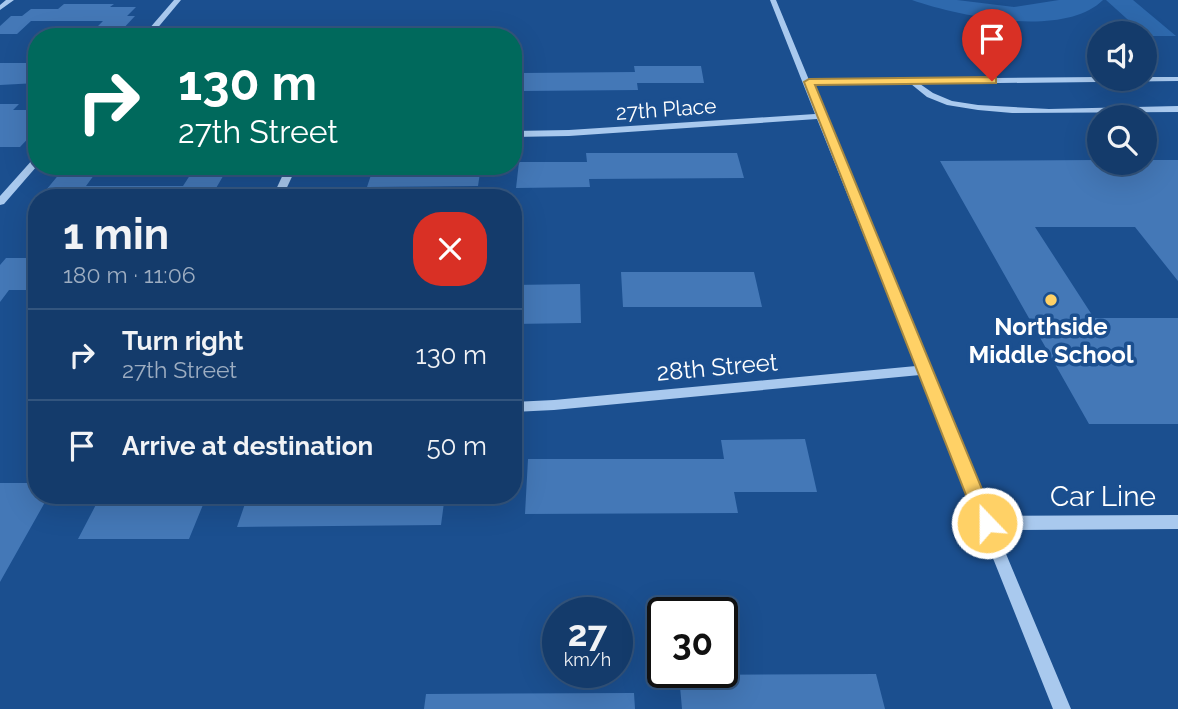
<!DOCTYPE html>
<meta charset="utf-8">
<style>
:root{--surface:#143b6b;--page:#1d4271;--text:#f1f3f6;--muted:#9dadc1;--line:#33557e}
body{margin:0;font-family:Raleway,sans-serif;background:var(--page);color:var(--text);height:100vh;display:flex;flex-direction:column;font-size:26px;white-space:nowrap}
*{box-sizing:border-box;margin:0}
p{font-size:23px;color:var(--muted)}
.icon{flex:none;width:38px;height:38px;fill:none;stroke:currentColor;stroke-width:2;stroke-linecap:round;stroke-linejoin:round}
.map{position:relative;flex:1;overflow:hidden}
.details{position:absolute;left:28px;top:189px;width:494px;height:315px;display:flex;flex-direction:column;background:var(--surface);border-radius:28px;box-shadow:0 7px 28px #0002,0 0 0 2px var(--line)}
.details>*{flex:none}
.banner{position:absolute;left:28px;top:28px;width:494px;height:147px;border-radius:28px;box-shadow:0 7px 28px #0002,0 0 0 2px var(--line);background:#00695c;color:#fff;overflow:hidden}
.buttons{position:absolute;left:1087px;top:21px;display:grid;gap:14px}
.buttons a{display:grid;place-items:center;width:70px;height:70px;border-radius:50%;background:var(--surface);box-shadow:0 7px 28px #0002,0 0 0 2px var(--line);font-size:35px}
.speed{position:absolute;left:542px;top:597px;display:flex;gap:14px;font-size:35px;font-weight:700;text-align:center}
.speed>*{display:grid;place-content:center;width:91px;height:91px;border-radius:50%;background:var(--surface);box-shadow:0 7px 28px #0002,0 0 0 2px var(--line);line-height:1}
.speed small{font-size:18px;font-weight:400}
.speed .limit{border:4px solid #111;border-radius:10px;background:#fff;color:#111}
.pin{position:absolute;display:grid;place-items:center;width:60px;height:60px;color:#fff;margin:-72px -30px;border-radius:50% 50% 50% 0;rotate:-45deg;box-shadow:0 0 7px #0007}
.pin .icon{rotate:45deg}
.me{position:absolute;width:77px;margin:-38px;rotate:338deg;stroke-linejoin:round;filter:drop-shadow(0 0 5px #0008)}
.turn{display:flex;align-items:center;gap:24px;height:147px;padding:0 35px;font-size:32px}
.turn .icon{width:91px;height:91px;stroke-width:2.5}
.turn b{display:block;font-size:49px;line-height:60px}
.round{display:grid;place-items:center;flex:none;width:74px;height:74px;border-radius:28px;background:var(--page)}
.head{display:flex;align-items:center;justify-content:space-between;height:119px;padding:0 35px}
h1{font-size:42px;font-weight:700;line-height:52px}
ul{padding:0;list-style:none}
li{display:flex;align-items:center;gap:21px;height:91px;padding:0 35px;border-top:2px solid var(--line)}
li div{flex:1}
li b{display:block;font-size:26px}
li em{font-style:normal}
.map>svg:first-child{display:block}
.green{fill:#2e69ad}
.building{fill:#4478b7}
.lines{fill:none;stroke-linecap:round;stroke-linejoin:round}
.minor{fill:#a9c9ee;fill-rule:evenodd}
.route{fill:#ffd166;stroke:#a68842;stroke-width:2}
.poi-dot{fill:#ffd166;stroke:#1b4f8f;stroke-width:2.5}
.labels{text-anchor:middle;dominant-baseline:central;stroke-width:7;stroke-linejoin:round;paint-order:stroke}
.far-street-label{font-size:21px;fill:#fff;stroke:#1b4f8f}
.poi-label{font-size:24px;font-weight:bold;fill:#fff;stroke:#1b4f8f}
.street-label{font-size:24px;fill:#fff;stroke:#1b4f8f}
.near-street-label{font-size:28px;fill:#fff;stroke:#1b4f8f}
</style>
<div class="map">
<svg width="1178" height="709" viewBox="0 0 1178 709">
<rect width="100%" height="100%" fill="#1b4f8f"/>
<path class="green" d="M 912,0 L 957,0 L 1014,7 L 1059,0 L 1103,0 C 1064,39 958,16 912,0 Z
M 1106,0 L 1133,0 L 1176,36 L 1146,36 Z"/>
<path class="building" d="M 64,4 L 114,4 L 110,7 L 136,7 L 127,16 L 135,16 L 120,32 L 92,32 L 103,21 L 31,21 L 17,34 L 0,34 L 0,26 L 11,16 L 22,16 L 31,9 L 58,9 Z
M 0,63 L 37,63 L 37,83 L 0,85 Z
M 634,66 L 701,66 L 704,83 L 637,83 L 638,90 L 520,91 L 522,73 L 635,72 Z
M 0,104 L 19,104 L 13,110 L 37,110 L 37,118 L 32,123 L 37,123 L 37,129 L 20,147 L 0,147 Z
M 586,153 L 737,153 L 744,178 L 589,179 L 590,187 L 516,188 L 519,162 L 587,162 Z
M 1099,160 L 1099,163 L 1144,163 L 1144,160 L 1178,160 L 1178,281 L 1135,227 L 1035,227 L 1094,318 L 1178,318 L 1178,424 L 1089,424 L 940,161 Z
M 196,166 L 229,166 L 212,195 L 197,195 L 196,198 L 51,198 L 53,195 L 42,195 L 65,167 L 100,167 L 86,186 L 183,186 Z
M 374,166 L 481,166 L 478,186 L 367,187 Z
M 6,258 L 37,258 L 37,290 L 9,290 L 0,302 L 0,265 Z
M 621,272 L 754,272 L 762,307 L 623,307 Z
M 580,284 L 581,323 L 513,324 L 513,285 Z
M 805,439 L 817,492 L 734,492 L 738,513 L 525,514 L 528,459 L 724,459 L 721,440 Z
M 0,483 L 37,483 L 37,495 L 49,495 L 0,582 Z
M 101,495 L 207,495 L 189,539 L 78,539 Z
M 248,495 L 445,495 L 441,525 L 237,527 Z
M 876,674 L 885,709 L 682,709 L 679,675 Z
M 634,693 L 635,709 L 424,709 L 426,694 Z"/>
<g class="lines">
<path class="minor" d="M 6,0 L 14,0 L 0,10 L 0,5 Z
M 174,0 L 181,0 L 150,37 L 142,37 Z
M 770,0 L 776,0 L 809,80 L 1099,77 L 1099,79 L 1144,79 L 1144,77 L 1178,77 L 1178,81 L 920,84 L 933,93 L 952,101 L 978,105 L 1049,109 L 1178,106 L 1178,112 L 1012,113 L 978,110 L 947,105 L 927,97 L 911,84 L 812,84 L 991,516 L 1178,515 L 1178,529 L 996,530 L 1071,709 L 1053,709 L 920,375 L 554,410 L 513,412 L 513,402 L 554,400 L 916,366 L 817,119 L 569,136 L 513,137 L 513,131 L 569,130 L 815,114 Z
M 37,157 L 37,166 L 4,204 L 0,205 L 0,196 L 34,158 Z
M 287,166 L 297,166 L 282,198 L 272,198 Z"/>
</g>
<path class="route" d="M 992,77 L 996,78 L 996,83 L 815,85 L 996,523 L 994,529 L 987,531 L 980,529 L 977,523 L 804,82 L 809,79 Z"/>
<circle class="poi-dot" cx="1051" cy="300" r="7"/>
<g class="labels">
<g class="far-street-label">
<text transform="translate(666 109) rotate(-4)">27th Place</text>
</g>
<g class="poi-label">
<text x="1051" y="326">Northside<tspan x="1051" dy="28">Middle School</tspan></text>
</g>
<g class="street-label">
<text transform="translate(717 367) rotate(-5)">28th Street</text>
</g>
<g class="near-street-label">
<text x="1103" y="496">Car Line</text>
</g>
</g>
</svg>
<div class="buttons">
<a><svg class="icon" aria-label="sound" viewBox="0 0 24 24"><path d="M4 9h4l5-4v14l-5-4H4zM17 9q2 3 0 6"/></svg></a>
<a><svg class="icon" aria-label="search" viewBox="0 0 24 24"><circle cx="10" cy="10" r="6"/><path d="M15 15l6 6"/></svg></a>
</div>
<div class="speed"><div>27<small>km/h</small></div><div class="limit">30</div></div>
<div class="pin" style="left:992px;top:81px;background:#d93025"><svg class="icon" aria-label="arrive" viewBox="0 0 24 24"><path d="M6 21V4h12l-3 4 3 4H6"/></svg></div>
<svg class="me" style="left:987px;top:523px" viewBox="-20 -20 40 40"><circle r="17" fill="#ffd166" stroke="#fff" stroke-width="3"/><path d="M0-11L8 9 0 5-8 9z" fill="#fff"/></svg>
<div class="banner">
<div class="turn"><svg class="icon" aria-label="right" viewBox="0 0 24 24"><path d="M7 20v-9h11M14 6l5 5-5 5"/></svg><div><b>130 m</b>27th Street</div></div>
</div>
<section class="details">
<div class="head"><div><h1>1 min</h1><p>180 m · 11:06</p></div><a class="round" style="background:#d93025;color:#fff"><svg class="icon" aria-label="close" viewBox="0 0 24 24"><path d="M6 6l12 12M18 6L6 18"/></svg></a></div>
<ul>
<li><svg class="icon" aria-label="right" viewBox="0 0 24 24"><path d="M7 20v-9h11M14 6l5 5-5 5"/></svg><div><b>Turn right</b><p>27th Street</p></div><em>130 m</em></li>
<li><svg class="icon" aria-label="arrive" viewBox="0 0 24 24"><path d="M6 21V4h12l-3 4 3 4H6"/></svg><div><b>Arrive at destination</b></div><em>50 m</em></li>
</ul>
</section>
</div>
